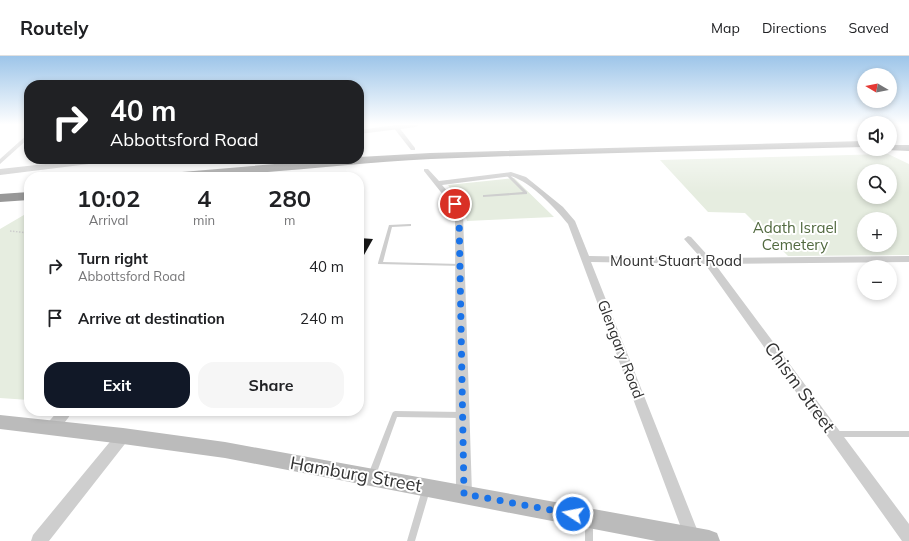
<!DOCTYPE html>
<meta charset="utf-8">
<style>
:root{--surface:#fff;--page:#f6f6f6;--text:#202124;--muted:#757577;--line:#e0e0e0;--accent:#111827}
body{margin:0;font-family:Mulish,sans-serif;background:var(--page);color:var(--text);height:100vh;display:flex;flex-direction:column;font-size:15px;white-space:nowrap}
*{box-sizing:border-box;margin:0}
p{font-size:13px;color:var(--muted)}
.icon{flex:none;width:22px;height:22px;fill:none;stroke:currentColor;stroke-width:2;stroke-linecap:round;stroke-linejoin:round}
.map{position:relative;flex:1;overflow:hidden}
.side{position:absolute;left:24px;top:116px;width:340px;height:244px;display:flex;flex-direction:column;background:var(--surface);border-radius:16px;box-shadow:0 2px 6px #0003}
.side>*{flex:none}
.banner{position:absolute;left:24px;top:24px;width:340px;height:84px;border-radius:16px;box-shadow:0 2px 6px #0003;background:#202124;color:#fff;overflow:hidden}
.needle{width:26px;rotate:280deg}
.tools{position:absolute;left:857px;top:12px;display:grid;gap:8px}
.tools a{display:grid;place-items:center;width:40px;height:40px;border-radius:50%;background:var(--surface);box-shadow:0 2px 6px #0003;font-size:20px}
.pin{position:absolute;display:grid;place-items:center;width:34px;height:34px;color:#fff;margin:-17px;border:2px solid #fff;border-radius:50%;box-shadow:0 1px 4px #0007}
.me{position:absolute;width:44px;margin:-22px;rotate:281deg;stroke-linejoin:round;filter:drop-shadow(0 0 3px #0008)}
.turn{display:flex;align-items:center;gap:14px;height:84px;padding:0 20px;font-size:18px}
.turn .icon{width:52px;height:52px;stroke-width:2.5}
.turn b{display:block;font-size:28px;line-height:34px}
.eta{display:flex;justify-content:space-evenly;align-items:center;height:68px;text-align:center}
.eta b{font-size:24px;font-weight:700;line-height:28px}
.action{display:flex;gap:8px;margin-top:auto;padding:8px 20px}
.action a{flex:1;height:46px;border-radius:16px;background:var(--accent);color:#fff;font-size:16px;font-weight:700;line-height:46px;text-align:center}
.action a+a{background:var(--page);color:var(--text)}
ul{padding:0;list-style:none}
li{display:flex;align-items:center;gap:12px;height:52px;padding:0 20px}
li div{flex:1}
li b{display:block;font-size:15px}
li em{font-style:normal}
header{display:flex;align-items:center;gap:24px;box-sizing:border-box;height:56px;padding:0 20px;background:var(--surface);border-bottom:1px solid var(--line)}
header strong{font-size:19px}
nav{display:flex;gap:22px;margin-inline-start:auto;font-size:14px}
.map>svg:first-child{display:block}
.green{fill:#e6ede0;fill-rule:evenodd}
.building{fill:#181818}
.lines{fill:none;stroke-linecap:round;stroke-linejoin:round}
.path{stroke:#cecece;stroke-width:1.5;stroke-dasharray:1.5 1.5;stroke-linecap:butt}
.service{fill:#cecece;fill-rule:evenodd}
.minor{fill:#cecece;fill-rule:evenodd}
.tertiary{fill:#cecece;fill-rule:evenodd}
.secondary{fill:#bbb;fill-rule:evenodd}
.motorway{fill:#989898;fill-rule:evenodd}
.route{stroke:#1a73e8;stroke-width:7;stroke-dasharray:0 12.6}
.labels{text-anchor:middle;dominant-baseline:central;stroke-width:4;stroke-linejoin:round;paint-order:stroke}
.park-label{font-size:15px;fill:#526a40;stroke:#fff}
.street-label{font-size:15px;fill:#313131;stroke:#fff}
.near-street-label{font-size:18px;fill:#313131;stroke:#fff}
</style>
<header>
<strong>Routely</strong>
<nav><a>Map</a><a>Directions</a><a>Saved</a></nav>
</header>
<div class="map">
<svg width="909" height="485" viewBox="0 0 909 485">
<rect width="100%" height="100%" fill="#fff"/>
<path class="green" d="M 888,98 L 909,108 L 909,199 L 788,200 L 745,157 L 708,156 L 660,104 ZM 864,115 L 890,115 L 890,141 L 864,141 ZM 864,163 L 890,163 L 890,189 L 864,189 Z
M 514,122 L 554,161 L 467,165 L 462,147 L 448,129 Z
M 29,156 L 29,344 L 0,342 L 0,173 Z"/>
<path class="building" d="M 359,182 L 373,183 L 359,208 Z"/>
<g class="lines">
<path class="path" d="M 10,175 L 29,177"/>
<path class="service" d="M 29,69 L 29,71 L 27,69 Z
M 506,117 L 508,117 L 527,136 L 527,138 L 483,141 L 483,139 L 484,139 L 523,136 L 506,119 Z
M 410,168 L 411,168 L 411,170 L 392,171 L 383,206 L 460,208 L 462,208 L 462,210 L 378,208 L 378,207 L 389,169 Z
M 395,355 L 462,356 L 464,357 L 465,359 L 464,361 L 462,362 L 397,361 L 376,419 L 375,421 L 372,422 L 369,421 L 368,419 L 392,358 L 393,356 Z
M 836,375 L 909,375 L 909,381 L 836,381 L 834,380 L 833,378 L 834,376 Z
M 426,431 L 429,432 L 430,434 L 415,485 L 407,485 L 422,434 L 423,432 Z
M 589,462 L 592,463 L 593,466 L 593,485 L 585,485 L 585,466 L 586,463 Z"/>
<path class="minor" d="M 394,70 L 398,70 L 415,92 L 415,94 L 411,94 L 393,71 Z
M 29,77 L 29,82 L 0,108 L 0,103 Z
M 424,113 L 428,113 L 439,125 L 511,116 L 526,121 L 563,151 L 575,165 L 589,200 L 701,202 L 684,183 L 688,180 L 691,181 L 710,202 L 909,200 L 909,206 L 715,208 L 909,468 L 909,485 L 902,485 L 705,208 L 591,206 L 700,481 L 698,485 L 686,485 L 568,168 C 554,151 532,127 511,120 L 442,129 L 458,147 L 463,157 L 472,438 L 469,443 L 464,445 L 459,443 L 456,438 L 455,157 L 452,150 L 424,115 Z
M 58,355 L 72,355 C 68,364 57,378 46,375 L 44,371 Z
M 123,374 L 128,376 L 130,380 L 128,384 L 49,485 L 31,485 L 33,479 L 118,376 Z"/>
<path class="tertiary" d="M 396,69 L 419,69 L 416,71 L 359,78 L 359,74 Z
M 91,103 L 117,103 L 113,105 L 0,119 L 0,113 Z"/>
<path class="secondary" d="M 0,359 L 123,372 L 225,386 L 709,474 L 717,477 L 720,485 L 656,485 L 225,402 L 123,388 L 0,373 Z"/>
<path class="motorway" d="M 864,85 L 864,91 C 720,95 575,97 431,103 C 342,107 253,121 164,121 L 166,118 L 170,117 L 322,104 L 359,103 L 359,101 L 430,97 Z
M 890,89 L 909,89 L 909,95 L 886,94 L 885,93 L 890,93 Z
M 29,136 L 29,144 L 0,146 L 0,138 Z"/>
</g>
<linearGradient id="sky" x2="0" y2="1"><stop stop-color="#9dc5e9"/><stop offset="0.5" stop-color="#fff"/><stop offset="1" stop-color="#fff" stop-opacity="0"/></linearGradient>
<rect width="909" height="137" fill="url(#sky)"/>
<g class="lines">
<path class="route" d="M 455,148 L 459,157 L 464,438 L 573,458"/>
</g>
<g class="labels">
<g class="park-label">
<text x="795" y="171">Adath Israel<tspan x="795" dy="17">Cemetery</tspan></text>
</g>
<g class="street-label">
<text x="676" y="204">Mount Stuart Road</text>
<text transform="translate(621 293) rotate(69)">Glengary Road</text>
</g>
<g class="near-street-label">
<text transform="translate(800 331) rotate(54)">Chism Street</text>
<text transform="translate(356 418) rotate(10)">Hamburg Street</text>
</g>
</g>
</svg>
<div class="tools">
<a><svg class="needle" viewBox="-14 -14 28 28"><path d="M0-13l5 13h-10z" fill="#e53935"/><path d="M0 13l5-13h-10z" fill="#757577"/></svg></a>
<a><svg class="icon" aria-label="sound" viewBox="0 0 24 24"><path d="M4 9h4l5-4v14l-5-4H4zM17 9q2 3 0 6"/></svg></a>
<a><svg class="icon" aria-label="search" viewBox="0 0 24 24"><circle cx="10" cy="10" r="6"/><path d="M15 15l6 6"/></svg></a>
<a>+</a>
<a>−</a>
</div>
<div class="pin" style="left:455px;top:148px;background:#d93025"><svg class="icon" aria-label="arrive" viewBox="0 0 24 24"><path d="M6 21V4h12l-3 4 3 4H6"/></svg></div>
<svg class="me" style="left:573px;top:458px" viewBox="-20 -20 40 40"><circle r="17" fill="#1a73e8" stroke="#fff" stroke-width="3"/><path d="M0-11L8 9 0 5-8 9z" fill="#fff"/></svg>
<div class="banner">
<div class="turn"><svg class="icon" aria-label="right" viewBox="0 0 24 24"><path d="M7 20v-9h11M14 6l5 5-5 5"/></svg><div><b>40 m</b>Abbottsford Road</div></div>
</div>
<section class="side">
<div class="eta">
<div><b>10:02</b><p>Arrival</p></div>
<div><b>4</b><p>min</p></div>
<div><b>280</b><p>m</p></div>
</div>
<ul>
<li><svg class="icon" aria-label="right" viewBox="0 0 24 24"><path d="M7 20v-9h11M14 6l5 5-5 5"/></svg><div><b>Turn right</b><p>Abbottsford Road</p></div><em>40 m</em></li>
<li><svg class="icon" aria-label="arrive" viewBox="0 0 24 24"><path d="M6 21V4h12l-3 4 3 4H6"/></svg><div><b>Arrive at destination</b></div><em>240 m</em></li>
</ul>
<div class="action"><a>Exit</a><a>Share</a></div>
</section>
</div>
